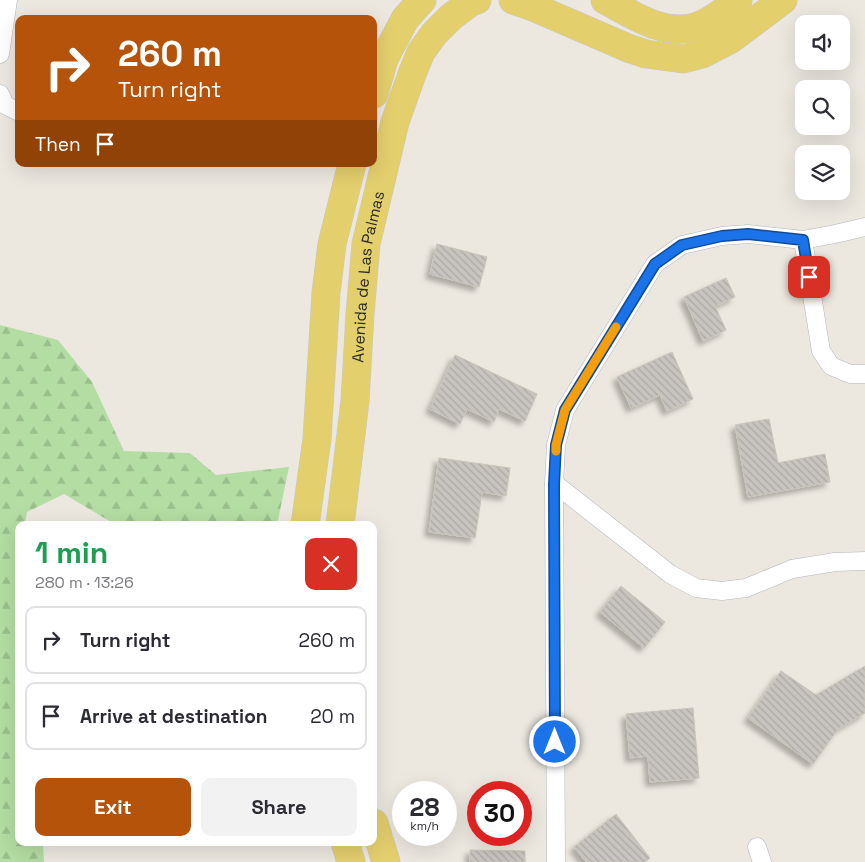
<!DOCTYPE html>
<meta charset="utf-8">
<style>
:root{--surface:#fff;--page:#f2f2f3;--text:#2b2b33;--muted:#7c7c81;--line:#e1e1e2;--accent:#b45309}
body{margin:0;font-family:"Space Grotesk",sans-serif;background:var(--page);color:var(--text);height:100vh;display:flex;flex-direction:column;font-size:19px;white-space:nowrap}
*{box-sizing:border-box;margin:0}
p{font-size:16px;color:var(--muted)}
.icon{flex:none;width:28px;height:28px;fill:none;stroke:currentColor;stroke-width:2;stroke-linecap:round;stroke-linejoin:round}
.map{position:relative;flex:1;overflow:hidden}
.drawer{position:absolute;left:15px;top:521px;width:362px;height:325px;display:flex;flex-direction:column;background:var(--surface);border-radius:10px;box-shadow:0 5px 20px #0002}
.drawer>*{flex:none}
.top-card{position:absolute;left:15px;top:15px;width:362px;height:152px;border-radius:10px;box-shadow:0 5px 20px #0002;background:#b45309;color:#fff;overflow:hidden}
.buttons{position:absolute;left:795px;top:15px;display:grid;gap:10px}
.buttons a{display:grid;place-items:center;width:55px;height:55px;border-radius:10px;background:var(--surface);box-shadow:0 5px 20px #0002;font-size:25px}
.speed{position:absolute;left:392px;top:781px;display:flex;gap:10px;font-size:25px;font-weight:700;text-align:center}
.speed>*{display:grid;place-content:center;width:65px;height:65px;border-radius:50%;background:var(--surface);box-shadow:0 5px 20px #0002;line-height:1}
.speed small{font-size:12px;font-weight:400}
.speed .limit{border:8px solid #d22;background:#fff;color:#111}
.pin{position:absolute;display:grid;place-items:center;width:42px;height:42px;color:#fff;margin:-21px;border-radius:10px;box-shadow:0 2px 8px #0006}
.me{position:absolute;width:55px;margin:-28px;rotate:0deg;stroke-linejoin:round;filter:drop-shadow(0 0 4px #0008)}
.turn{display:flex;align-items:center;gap:18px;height:105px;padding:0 20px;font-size:22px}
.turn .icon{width:65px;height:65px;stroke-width:2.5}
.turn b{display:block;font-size:35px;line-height:42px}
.then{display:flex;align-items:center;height:48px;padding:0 20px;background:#0003;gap:10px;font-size:19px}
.round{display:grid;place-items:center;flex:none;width:52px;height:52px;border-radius:10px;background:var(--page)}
.overview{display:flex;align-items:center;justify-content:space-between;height:85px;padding:0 20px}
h1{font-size:30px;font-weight:700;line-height:38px;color:#1e9e55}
.primary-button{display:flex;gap:10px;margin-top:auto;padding:10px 20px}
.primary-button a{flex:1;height:58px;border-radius:10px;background:var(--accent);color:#fff;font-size:20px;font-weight:700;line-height:58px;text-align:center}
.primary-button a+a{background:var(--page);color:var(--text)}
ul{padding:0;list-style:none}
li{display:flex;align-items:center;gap:15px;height:68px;margin:0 10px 8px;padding:0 10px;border:2px solid var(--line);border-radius:10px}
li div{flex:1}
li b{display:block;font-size:19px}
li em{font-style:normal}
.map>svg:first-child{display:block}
.forest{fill:url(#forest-firs)}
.building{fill:url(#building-back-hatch);stroke:#c8c4b9;filter:url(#shadow)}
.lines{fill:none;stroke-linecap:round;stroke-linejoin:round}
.street-casing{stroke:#b3b5be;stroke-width:19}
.primary-casing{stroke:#c8c8c8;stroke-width:29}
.street{stroke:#fff;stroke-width:18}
.primary{stroke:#e4cf6d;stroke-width:28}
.route-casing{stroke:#114b97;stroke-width:12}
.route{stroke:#1a73e8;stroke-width:9}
.slow{stroke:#f59e0b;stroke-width:9}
.labels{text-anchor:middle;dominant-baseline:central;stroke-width:4;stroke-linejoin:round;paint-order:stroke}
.street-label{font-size:16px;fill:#2c2c2c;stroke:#fff}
</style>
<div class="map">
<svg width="865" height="862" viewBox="0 0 865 862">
<defs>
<pattern id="forest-firs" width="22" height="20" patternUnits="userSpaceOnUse" patternTransform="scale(1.25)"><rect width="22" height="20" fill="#b3dda2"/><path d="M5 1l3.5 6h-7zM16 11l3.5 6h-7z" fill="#9abe8c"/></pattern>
<pattern id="building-back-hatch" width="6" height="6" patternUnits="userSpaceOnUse" patternTransform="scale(1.25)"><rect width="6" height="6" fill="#c8c4bf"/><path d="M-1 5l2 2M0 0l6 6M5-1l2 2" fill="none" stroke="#aca9a4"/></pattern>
<filter id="shadow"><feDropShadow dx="-4.5" dy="4.5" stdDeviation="2.5" flood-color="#0004"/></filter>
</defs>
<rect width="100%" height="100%" fill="#ece8e0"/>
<path class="forest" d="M 0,325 L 58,340 L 92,382 L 124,451 L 190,453 L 216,475 L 289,467 L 277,525 L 116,525 L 64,494 L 27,512 L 25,525 L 19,525 L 19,842 L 43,843 L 44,862 L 0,862 Z"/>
<path class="building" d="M 437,244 L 487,257 L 479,287 L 430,274 Z
M 726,278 L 735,297 L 715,306 L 726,330 L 703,341 L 684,297 Z
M 672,352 L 693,399 L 667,411 L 660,395 L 631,408 L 617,377 Z
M 455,355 L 537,394 L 525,421 L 499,409 L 494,422 L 467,409 L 460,424 L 430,409 Z
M 769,419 L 778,463 L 825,454 L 830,482 L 748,497 L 735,425 Z
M 439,458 L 510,468 L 506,496 L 482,492 L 475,538 L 429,532 Z
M 621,586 L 665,622 L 644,648 L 600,612 Z
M 865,666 L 865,713 L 838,729 L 813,764 L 748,718 L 781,671 L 816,695 Z
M 693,708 L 699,778 L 650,782 L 648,756 L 630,758 L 626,714 Z
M 616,814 L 650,858 L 645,862 L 586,862 L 574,847 Z
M 470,850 L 525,851 L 525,862 L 470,862 Z"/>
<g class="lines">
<g class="street-casing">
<path id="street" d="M 0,54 L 8,0
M 0,94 L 5,105 L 19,112
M 803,240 L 821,351 L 831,366 L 850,374 L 865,374
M 554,483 L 670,574 L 696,588 L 722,591 L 746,588 L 792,569 L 835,562 L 865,561
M 757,847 L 762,862
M 556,862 L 554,483 L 556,445 L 565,410 L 655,264 L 682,245 L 722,236 L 748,234 L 803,240 L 835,234 L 865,227"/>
</g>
<g class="primary-casing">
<g id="primary">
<path d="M 513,0 L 533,7 L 628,48 L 646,54 L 683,59 L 702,54 L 731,39 L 783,0"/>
<path d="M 605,0 C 633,15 663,36 695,27 C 711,22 725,10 738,0"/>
<path d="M 374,94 L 384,59 L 405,19 L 422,0"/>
<path d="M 305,525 L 317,439 L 326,293 L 332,244 L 352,164"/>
<path id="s1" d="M 340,525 L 355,401 L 360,314 L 366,244 L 395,122 L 412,74 L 421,52 L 434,34 L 451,17 L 471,2 L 477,0"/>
<path d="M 374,823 L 386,862"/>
<path d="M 345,842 L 351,862"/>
</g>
</g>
<use href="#street" class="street"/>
<use href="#primary" class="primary"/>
</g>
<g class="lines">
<g class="route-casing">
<path id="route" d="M 555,742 L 554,484 L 556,445 L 565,410 L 655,264 L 682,245 L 722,236 L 748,234 L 803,240 L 809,277"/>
</g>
<use href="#route" class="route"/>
<path class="slow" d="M 556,451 L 556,445 L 565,410 L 616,327"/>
</g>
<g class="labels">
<g class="street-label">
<text stroke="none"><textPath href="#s1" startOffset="250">Avenida de Las Palmas</textPath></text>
</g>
</g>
</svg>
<div class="buttons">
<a><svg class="icon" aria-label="sound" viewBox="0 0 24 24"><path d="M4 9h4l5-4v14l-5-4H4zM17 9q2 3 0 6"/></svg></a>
<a><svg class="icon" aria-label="search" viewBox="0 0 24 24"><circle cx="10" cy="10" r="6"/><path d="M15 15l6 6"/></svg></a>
<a><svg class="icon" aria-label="layers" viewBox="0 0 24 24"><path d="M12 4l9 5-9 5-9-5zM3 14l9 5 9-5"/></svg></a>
</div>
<div class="speed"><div>28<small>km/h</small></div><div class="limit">30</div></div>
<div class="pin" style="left:809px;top:277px;background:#d93025"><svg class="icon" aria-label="arrive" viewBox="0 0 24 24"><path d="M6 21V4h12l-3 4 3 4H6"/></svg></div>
<svg class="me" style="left:555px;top:742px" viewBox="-20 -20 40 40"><circle r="17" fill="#1a73e8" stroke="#fff" stroke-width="3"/><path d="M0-11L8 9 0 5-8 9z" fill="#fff"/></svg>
<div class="top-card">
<div class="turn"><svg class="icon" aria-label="right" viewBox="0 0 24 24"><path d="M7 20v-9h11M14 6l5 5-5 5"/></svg><div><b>260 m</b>Turn right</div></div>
<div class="then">Then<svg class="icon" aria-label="arrive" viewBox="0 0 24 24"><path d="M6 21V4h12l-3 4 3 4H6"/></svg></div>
</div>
<section class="drawer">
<div class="overview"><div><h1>1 min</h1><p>280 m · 13:26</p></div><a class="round" style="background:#d93025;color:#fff"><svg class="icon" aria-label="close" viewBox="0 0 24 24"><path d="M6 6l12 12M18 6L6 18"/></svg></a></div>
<ul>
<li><svg class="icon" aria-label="right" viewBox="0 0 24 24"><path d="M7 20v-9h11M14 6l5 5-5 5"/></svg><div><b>Turn right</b></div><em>260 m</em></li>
<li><svg class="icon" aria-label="arrive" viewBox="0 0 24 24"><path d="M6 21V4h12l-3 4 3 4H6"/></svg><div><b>Arrive at destination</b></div><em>20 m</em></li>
</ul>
<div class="primary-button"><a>Exit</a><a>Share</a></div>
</section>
</div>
